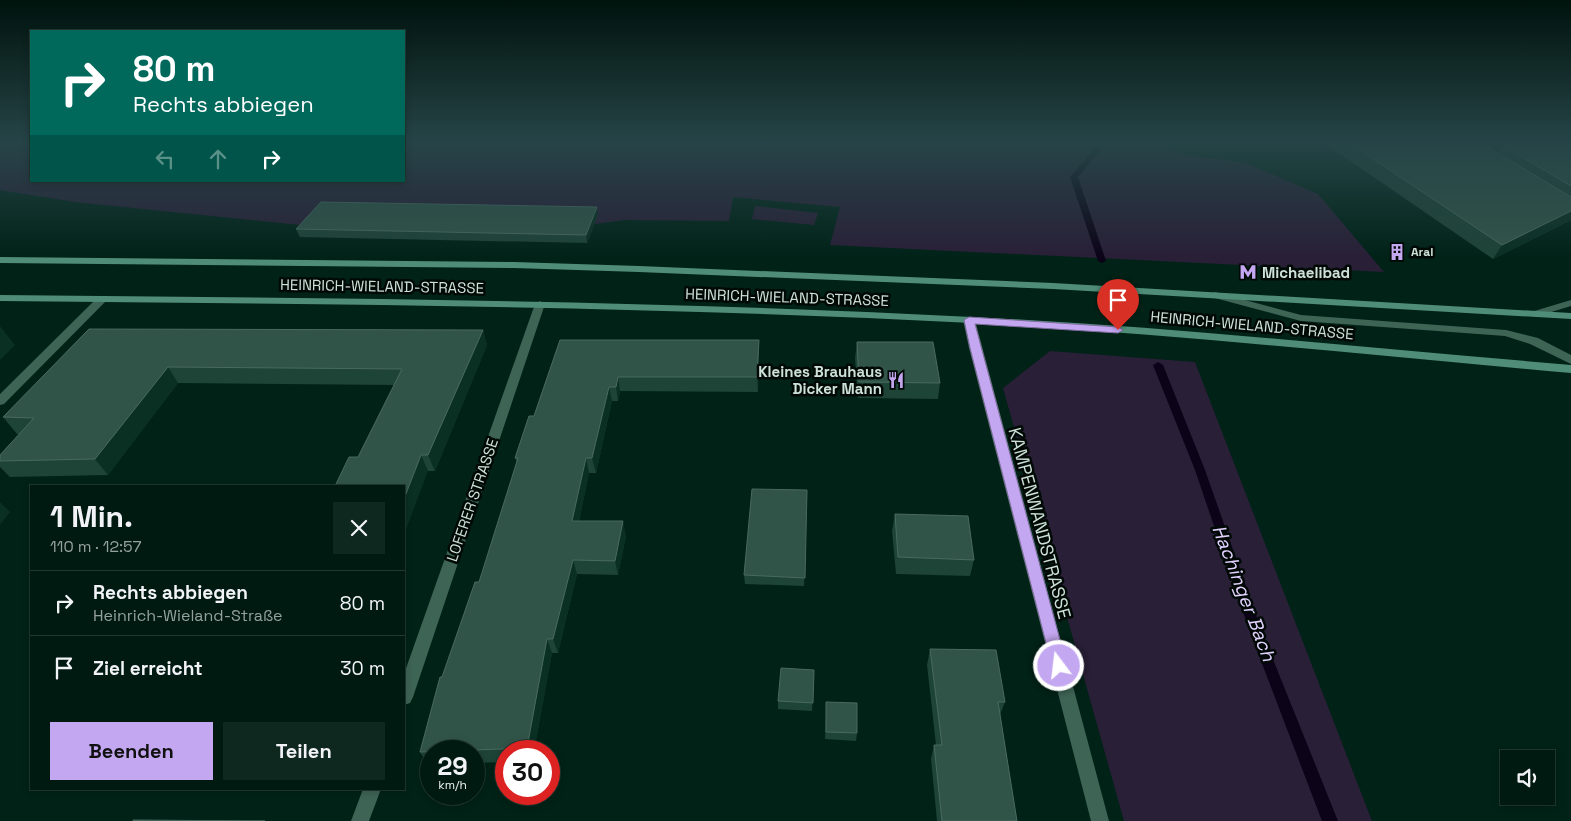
<!DOCTYPE html>
<html lang="de">
<meta charset="utf-8">
<style>
:root{--surface:#001a11;--page:#0e271f;--text:#f1f3f6;--muted:#95a19f;--line:#223831;--accent:#c4a7f1}
body{margin:0;font-family:"Space Grotesk",sans-serif;background:var(--page);color:var(--text);height:100vh;display:flex;flex-direction:column;font-size:19px;white-space:nowrap}
*{box-sizing:border-box;margin:0}
p{font-size:16px;color:var(--muted)}
.icon{flex:none;width:28px;height:28px;fill:none;stroke:currentColor;stroke-width:2;stroke-linecap:round;stroke-linejoin:round}
.map{position:relative;flex:1;overflow:hidden}
.panel{position:absolute;left:30px;top:485px;width:375px;height:305px;display:flex;flex-direction:column;background:var(--surface);border-radius:0px;box-shadow:0 2px 8px #0003,0 0 0 1px var(--line)}
.panel>*{flex:none}
.banner{position:absolute;left:30px;top:30px;width:375px;height:152px;border-radius:0px;box-shadow:0 2px 8px #0003,0 0 0 1px var(--line);background:#00695c;color:#fff;overflow:hidden}
.buttons{position:absolute;left:1500px;top:750px;display:grid;gap:10px}
.buttons a{display:grid;place-items:center;width:55px;height:55px;border-radius:0px;background:var(--surface);box-shadow:0 2px 8px #0003,0 0 0 1px var(--line);font-size:25px}
.speed{position:absolute;left:420px;top:740px;display:flex;gap:10px;font-size:25px;font-weight:700;text-align:center}
.speed>*{display:grid;place-content:center;width:65px;height:65px;border-radius:50%;background:var(--surface);box-shadow:0 2px 8px #0003,0 0 0 1px var(--line);line-height:1}
.speed small{font-size:12px;font-weight:400}
.speed .limit{border:8px solid #d22;background:#fff;color:#111}
.pin{position:absolute;display:grid;place-items:center;width:42px;height:42px;color:#fff;margin:-51px -21px;border-radius:50% 50% 50% 0;rotate:-45deg;box-shadow:0 0 5px #0007}
.pin .icon{rotate:45deg}
.me{position:absolute;width:55px;margin:-28px;rotate:345deg;stroke-linejoin:round;filter:drop-shadow(0 0 4px #0008)}
.turn{display:flex;align-items:center;gap:18px;height:105px;padding:0 20px;font-size:22px}
.turn .icon{width:65px;height:65px;stroke-width:2.5}
.turn b{display:block;font-size:35px;line-height:42px}
.lanes{display:flex;align-items:center;height:48px;padding:0 20px;background:#0003;justify-content:center;gap:25px;direction:ltr}
.lanes .off{opacity:.35}
.round{display:grid;place-items:center;flex:none;width:52px;height:52px;border-radius:0px;background:var(--page)}
.headline{display:flex;align-items:center;justify-content:space-between;height:85px;padding:0 20px}
h1{font-size:30px;font-weight:600;line-height:38px}
.action{display:flex;gap:10px;margin-top:auto;padding:10px 20px}
.action a{flex:1;height:58px;border-radius:0px;background:var(--accent);color:#111;font-size:20px;font-weight:600;line-height:58px;text-align:center}
.action a+a{background:var(--page);color:var(--text)}
ul{padding:0;list-style:none}
li{display:flex;align-items:center;gap:15px;height:65px;padding:0 20px;border-top:1px solid var(--line)}
li div{flex:1}
li b{display:block;font-size:19px}
li em{font-style:normal}
.map>svg:first-child{display:block}
.green{fill:#291f37}
.lines{fill:none;stroke-linecap:round;stroke-linejoin:round}
.stream{fill:#0c0318;fill-rule:evenodd}
.lane{fill:#3e6456;fill-rule:evenodd}
.street{fill:#3e6456;fill-rule:evenodd}
.secondary{fill:#4f8d78;fill-rule:evenodd}
.wall{fill:#1e4337;fill-rule:evenodd}
.shaded-wall{fill:#0a2f23}
.building{fill:#315449;stroke:#496a5f}
.route{fill:#c4a7f1;stroke:#7f6d9d}
.labels{text-anchor:middle;dominant-baseline:central;stroke-width:5;stroke-linejoin:round;paint-order:stroke}
.far-poi-label{font-size:12px;font-weight:bold;fill:#cde1d9;stroke:#000905;text-anchor:start}
.poi-label{font-size:15px;font-weight:bold;fill:#cde1d9;stroke:#000905;text-anchor:start}
.street-label{font-size:15px;fill:#cde1d9;stroke:#000905}
.near-street-label{font-size:18px;fill:#cde1d9;stroke:#000905}
.near-water-label{font-size:19px;font-style:italic;fill:#e2d1fe;stroke:#000905}
</style>
<div class="map">
<svg width="1571" height="821" viewBox="0 0 1571 821">
<rect width="100%" height="100%" fill="#002217"/>
<path class="green" d="M 0,143 L 31,143 L 31,181 L 404,181 L 404,143 L 1162,143 L 1182,154 L 1246,163 L 1318,194 L 1384,272 L 830,245 L 840,207 L 733,197 L 729,221 L 625,220 L 595,224 L 310,226 L 75,202 L 0,190 Z
M 755,206 L 818,213 L 814,225 L 752,219 Z
M 1050,351 L 1195,362 L 1372,821 L 1124,821 L 1003,388 Z"/>
<g class="lines">
<path class="stream" d="M 1100,143 L 1106,143 L 1078,177 L 1106,261 L 1102,263 L 1098,261 L 1070,177 Z
M 1158,362 L 1163,365 L 1205,470 L 1262,632 L 1338,821 L 1322,821 L 1250,632 L 1195,470 L 1153,365 Z"/>
<path class="lane" d="M 1215,292 L 1301,315 L 1506,330 L 1538,338 L 1571,355 L 1571,364 L 1530,344 L 1505,336 L 1301,321 L 1211,297 L 1210,295 Z"/>
<path class="street" d="M 102,296 L 107,299 L 106,301 L 4,404 L 0,405 L 0,394 L 98,297 Z
M 1571,300 L 1571,306 L 1535,317 L 1530,314 L 1531,312 Z
M 540,301 L 545,304 L 413,697 L 410,703 L 404,705 L 404,674 L 535,304 Z
M 969,317 L 975,320 L 1109,821 L 1091,821 L 969,348 L 963,320 Z
M 363,789 L 381,789 L 369,821 L 351,821 Z"/>
<path class="secondary" d="M 0,257 L 514,262 L 639,266 L 1053,283 L 1571,313 L 1571,319 L 1053,289 L 639,272 L 514,268 L 0,263 Z
M 0,295 C 324,298 648,300 972,317 C 1172,327 1372,348 1571,365 L 1571,373 C 1372,355 1172,334 972,323 C 649,306 324,304 0,301 Z"/>
</g>
<path class="wall" d="M 1324,143 L 1571,143 L 1571,220 L 1493,259 ZM 1501,148 L 1498,153 L 1493,150 Z
M 598,215 L 587,243 L 300,237 L 296,229 Z
M 89,329 L 483,330 L 487,345 L 435,471 L 428,471 L 358,457 L 394,385 L 178,383 L 108,475 L 10,477 L 0,467 L 0,455 L 19,434 L 17,434 L 3,417 Z
M 560,340 L 759,355 L 758,392 L 620,391 L 618,401 L 612,401 L 596,473 L 589,473 L 579,521 L 626,536 L 618,575 L 577,574 L 558,653 L 552,653 L 534,751 L 506,751 L 506,762 L 474,763 L 474,751 L 431,751 L 431,765 L 428,765 L 420,752 L 442,677 L 479,582 L 517,463 L 515,458 L 534,416 Z
M 857,342 L 940,383 L 938,399 L 858,398 L 855,358 Z
M 807,490 L 804,586 L 745,584 L 744,575 Z
M 895,514 L 974,560 L 970,576 L 896,574 L 892,531 Z
M 930,649 L 1005,702 L 1000,715 L 1017,821 L 937,821 L 931,759 L 934,745 L 936,745 L 927,665 Z
M 814,670 L 812,711 L 778,709 L 778,701 Z
M 826,710 L 857,733 L 856,741 L 825,739 Z"/>
<path class="shaded-wall" d="M 1488,143 L 1516,143 L 1514,146 L 1503,146 L 1501,148 L 1482,152 Z
M 597,207 L 598,215 L 587,243 L 586,235 Z
M 1571,211 L 1571,220 L 1493,259 L 1502,245 Z
M 0,326 L 15,345 L 0,360 Z
M 483,330 L 487,345 L 435,471 L 428,455 Z
M 759,340 L 759,355 L 758,392 L 757,377 Z
M 168,367 L 178,383 L 108,475 L 95,459 Z
M 618,377 L 620,391 L 618,401 L 616,387 Z
M 609,387 L 612,401 L 596,473 L 592,458 Z
M 421,455 L 428,471 L 404,535 L 404,499 Z
M 586,458 L 589,473 L 576,535 L 572,521 Z
M 0,502 L 10,512 L 0,525 Z
M 623,521 L 626,536 L 618,575 L 615,561 Z
M 573,560 L 577,574 L 558,653 L 553,639 Z
M 547,639 L 552,653 L 534,751 L 529,751 L 527,748 Z"/>
<path class="building" d="M 1349,143 L 1481,143 L 1571,197 L 1571,211 L 1502,245 Z
M 1519,143 L 1571,143 L 1571,186 L 1503,146 Z
M 321,202 L 597,207 L 586,235 L 296,229 Z
M 89,329 L 483,330 L 428,455 L 421,455 L 404,499 L 404,486 L 335,486 L 349,457 L 358,457 L 402,369 L 168,367 L 95,459 L 0,461 L 0,455 L 34,418 L 3,417 Z
M 560,340 L 759,340 L 757,377 L 618,377 L 616,387 L 609,387 L 592,458 L 586,458 L 572,521 L 623,521 L 615,561 L 573,560 L 553,639 L 547,639 L 527,748 L 420,752 L 440,677 L 442,677 L 475,582 L 479,582 L 518,458 L 515,458 L 529,416 L 534,416 Z
M 857,342 L 933,342 L 940,383 L 859,382 Z
M 752,489 L 807,490 L 805,578 L 744,575 Z
M 895,514 L 968,516 L 974,560 L 898,557 Z
M 930,649 L 996,650 L 1005,702 L 998,702 L 1017,821 L 942,821 L 934,745 L 942,745 Z
M 781,668 L 814,670 L 813,703 L 778,701 Z
M 826,702 L 857,703 L 857,733 L 826,732 Z
M 133,820 L 265,821 L 133,821 Z"/>
<linearGradient id="sky" x2="0" y2="1"><stop stop-color="#00130d"/><stop offset="0.55" stop-color="#264447"/><stop offset="1" stop-color="#264447" stop-opacity="0"/></linearGradient>
<rect width="1571" height="258" fill="url(#sky)"/>
<path class="route" d="M 969,317 L 1118,327 L 1123,330 L 1118,333 L 975,324 L 1067,666 L 1065,671 L 1059,673 L 1054,671 L 1052,666 L 970,348 L 964,320 Z"/>
<defs>
<g id="building-bare" transform="scale(1.35)"><path d="M-4-6H4V6H1V3H-1V6H-4ZM-2.5-4.3h1.7v1.8h-1.7ZM.8-4.3h1.7v1.8H.8ZM-2.5-1h1.7V.8h-1.7ZM.8-1h1.7V.8H.8Z" fill="#c4a7f1" stroke="#000905" stroke-width="2.5" paint-order="stroke"/></g>
<g id="metro-bare" transform="scale(1.35)"><path d="M-5.5 5V-5H-3L0 0L3-5H5.5V5H3V-.5L0 4L-3-.5V5Z" fill="#c4a7f1" stroke="#000905" stroke-width="2.5" paint-order="stroke"/></g>
<g id="restaurant-bare" transform="scale(1.35)"><path d="M-5-6h1v4h1v-4h1v4h1v-4h1v5L-1.5 .5V6h-2V.5L-5-1ZM5-6V6H3V1.5H1.5Q1.5-4 5-6Z" fill="#c4a7f1" stroke="#000905" stroke-width="2.5" paint-order="stroke"/></g>
</defs>
<g fill-rule="evenodd">
<use href="#building-bare" x="1397" y="252"/>
<use href="#metro-bare" x="1248" y="272"/>
<use href="#restaurant-bare" x="896" y="380"/>
</g>
<g class="labels">
<g class="far-poi-label">
<text x="1411" y="252">Aral</text>
</g>
<g class="poi-label">
<text x="1262" y="272">Michaelibad</text>
<text x="882" y="371" text-anchor="end">Kleines Brauhaus<tspan x="882" dy="17">Dicker Mann</tspan></text>
</g>
<g class="street-label">
<text transform="translate(382 286) rotate(1)">HEINRICH-WIELAND-STRASSE</text>
<text transform="translate(787 297) rotate(2)">HEINRICH-WIELAND-STRASSE</text>
<text transform="translate(1252 325) rotate(5)">HEINRICH-WIELAND-STRASSE</text>
<text transform="translate(472 500) rotate(-71)">LOFERER STRASSE</text>
</g>
<g class="near-street-label">
<text transform="translate(1040 523) rotate(75)">KAMPENWANDSTRASSE</text>
</g>
<g class="near-water-label">
<text transform="translate(1244 593) rotate(69)">Hachinger Bach</text>
</g>
</g>
</svg>
<div class="buttons">
<a><svg class="icon" aria-label="sound" viewBox="0 0 24 24"><path d="M4 9h4l5-4v14l-5-4H4zM17 9q2 3 0 6"/></svg></a>
</div>
<div class="speed"><div>29<small>km/h</small></div><div class="limit">30</div></div>
<div class="pin" style="left:1118px;top:330px;background:#d93025"><svg class="icon" aria-label="arrive" viewBox="0 0 24 24"><path d="M6 21V4h12l-3 4 3 4H6"/></svg></div>
<svg class="me" style="left:1059px;top:666px" viewBox="-20 -20 40 40"><circle r="17" fill="#c4a7f1" stroke="#fff" stroke-width="3"/><path d="M0-11L8 9 0 5-8 9z" fill="#fff"/></svg>
<div class="banner">
<div class="turn"><svg class="icon" aria-label="right" viewBox="0 0 24 24"><path d="M7 20v-9h11M14 6l5 5-5 5"/></svg><div><b>80 m</b>Rechts abbiegen</div></div>
<div class="lanes"><svg class="icon off" aria-label="left" viewBox="0 0 24 24"><path d="M17 20v-9H6M10 6l-5 5 5 5"/></svg><svg class="icon off" aria-label="ahead" viewBox="0 0 24 24"><path d="M12 20V5M6 11l6-6 6 6"/></svg><svg class="icon" aria-label="right" viewBox="0 0 24 24"><path d="M7 20v-9h11M14 6l5 5-5 5"/></svg></div>
</div>
<section class="panel">
<div class="headline"><div><h1>1 Min.</h1><p>110 m · 12:57</p></div><a class="round"><svg class="icon" aria-label="close" viewBox="0 0 24 24"><path d="M6 6l12 12M18 6L6 18"/></svg></a></div>
<ul>
<li><svg class="icon" aria-label="right" viewBox="0 0 24 24"><path d="M7 20v-9h11M14 6l5 5-5 5"/></svg><div><b>Rechts abbiegen</b><p>Heinrich-Wieland-Straße</p></div><em>80 m</em></li>
<li><svg class="icon" aria-label="arrive" viewBox="0 0 24 24"><path d="M6 21V4h12l-3 4 3 4H6"/></svg><div><b>Ziel erreicht</b></div><em>30 m</em></li>
</ul>
<div class="action"><a>Beenden</a><a>Teilen</a></div>
</section>
</div>
